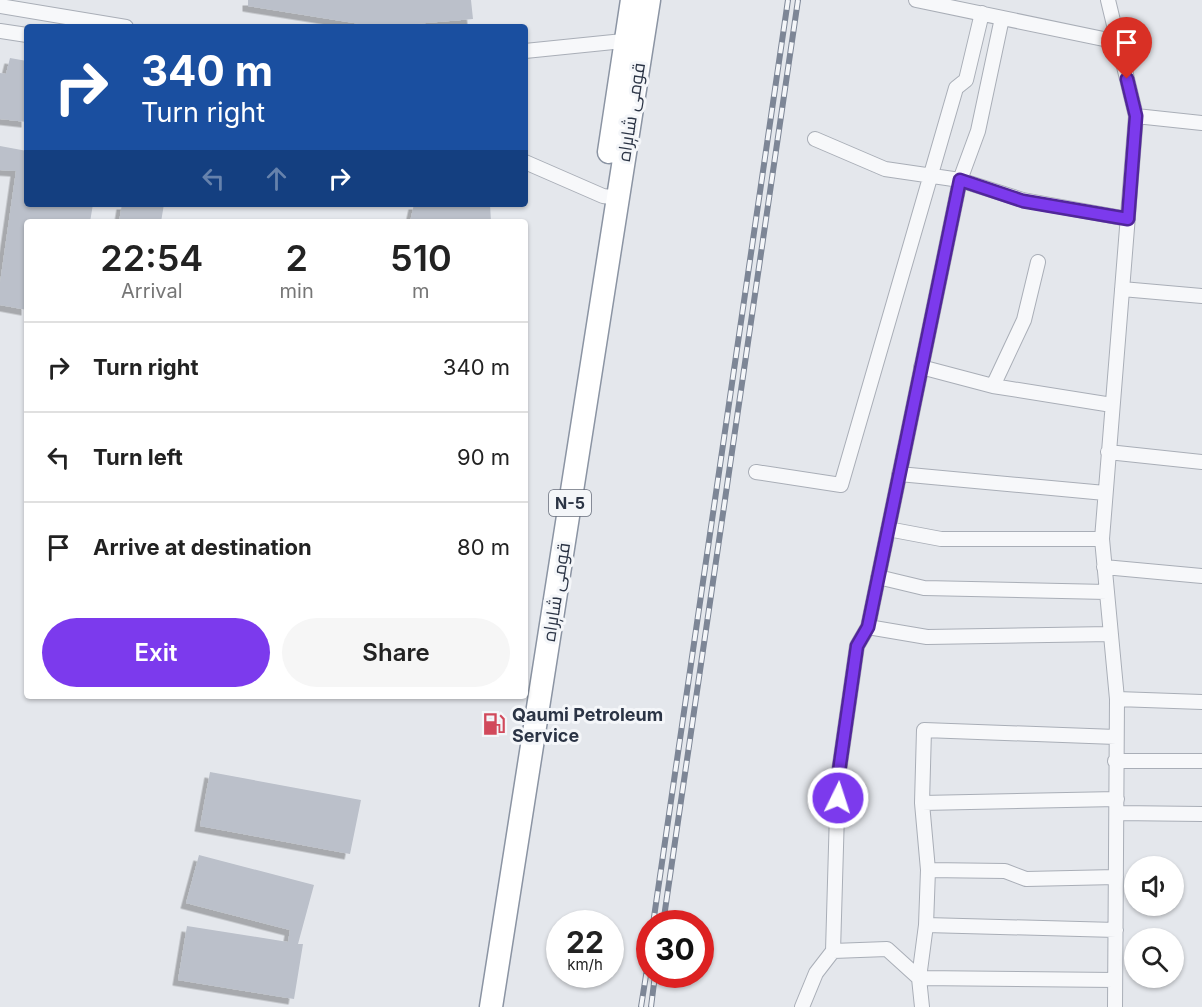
<!DOCTYPE html>
<meta charset="utf-8">
<style>
:root{--surface:#fff;--page:#f6f6f6;--text:#222;--muted:#767676;--line:#e0e0e0;--accent:#7c3aed}
body{margin:0;font-family:Inter,Cairo,sans-serif;background:var(--page);color:var(--text);height:100vh;display:flex;flex-direction:column;font-size:22px;white-space:nowrap}
*{box-sizing:border-box;margin:0}
p{font-size:20px;color:var(--muted)}
.icon{flex:none;width:33px;height:33px;fill:none;stroke:currentColor;stroke-width:2;stroke-linecap:round;stroke-linejoin:round}
.map{position:relative;flex:1;overflow:hidden}
.drawer{position:absolute;left:24px;top:219px;width:504px;height:480px;display:flex;flex-direction:column;background:var(--surface);border-radius:6px;box-shadow:0 2px 4px #0004}
.drawer>*{flex:none}
.banner{position:absolute;left:24px;top:24px;width:504px;height:183px;border-radius:6px;box-shadow:0 2px 4px #0004;background:#1a4fa0;color:#fff;overflow:hidden}
.buttons{position:absolute;left:1124px;top:856px;display:grid;gap:12px}
.buttons a{display:grid;place-items:center;width:60px;height:60px;border-radius:50%;background:var(--surface);box-shadow:0 2px 4px #0004;font-size:30px}
.speed{position:absolute;left:546px;top:910px;display:flex;gap:12px;font-size:30px;font-weight:700;text-align:center}
.speed>*{display:grid;place-content:center;width:78px;height:78px;border-radius:50%;background:var(--surface);box-shadow:0 2px 4px #0004;line-height:1}
.speed small{font-size:15px;font-weight:400}
.speed .limit{border:9px solid #d22;background:#fff;color:#111}
.pin{position:absolute;display:grid;place-items:center;width:51px;height:51px;color:#fff;margin:-62px -26px;border-radius:50% 50% 50% 0;rotate:-45deg;box-shadow:0 0 6px #0007}
.pin .icon{rotate:45deg}
.me{position:absolute;width:66px;margin:-33px;rotate:4deg;stroke-linejoin:round;filter:drop-shadow(0 0 4px #0008)}
.turn{display:flex;align-items:center;gap:21px;height:126px;padding:0 18px;font-size:27px}
.turn .icon{width:78px;height:78px;stroke-width:2.5}
.turn b{display:block;font-size:42px;line-height:51px}
.lanes{display:flex;align-items:center;height:57px;padding:0 18px;background:#0003;justify-content:center;gap:30px;direction:ltr}
.lanes .off{opacity:.35}
.eta{display:flex;justify-content:space-evenly;align-items:center;height:102px;text-align:center}
.eta b{font-size:36px;font-weight:600;line-height:42px}
.button{display:flex;gap:12px;margin-top:auto;padding:12px 18px}
.button a{flex:1;height:69px;border-radius:36px;background:var(--accent);color:#fff;font-size:24px;font-weight:600;line-height:69px;text-align:center}
.button a+a{background:var(--page);color:var(--text)}
ul{padding:0;list-style:none}
li{display:flex;align-items:center;gap:18px;height:90px;padding:0 18px;border-top:2px solid var(--line)}
li div{flex:1}
li b{display:block;font-size:22px}
li em{font-style:normal}
.map>svg:first-child{display:block}
.building{fill:#bbc0ca;filter:url(#shadow)}
.lines{fill:none;stroke-linecap:round;stroke-linejoin:round}
.minor-casing{stroke:#a9aeb7;stroke-width:16}
.trunk-casing{stroke:#8b94a3;stroke-width:25}
.minor{stroke:#f7f8fa;stroke-width:14}
.trunk{stroke:#fff;stroke-width:22}
.rail-casing{stroke:#7d8696;stroke-width:6}
.rail{stroke:#f4f6f9;stroke-width:4;stroke-dasharray:11;stroke-linecap:butt}
.route-casing{stroke:#51269a;stroke-width:15}
.route{stroke:#7c3aed;stroke-width:10}
.labels{text-anchor:middle;dominant-baseline:central;stroke-width:6;stroke-linejoin:round;paint-order:stroke}
.shield{fill:#f4f6f9;stroke:#676e7b;stroke-width:1.5}
.shield-label{font-size:16px;font-weight:bold;fill:#2b3445}
.street-label{font-size:18px;fill:#2b3445;stroke:#f4f6f9}
.poi-label{font-size:18px;font-weight:bold;fill:#2b3445;stroke:#f4f6f9;text-anchor:start}
</style>
<div class="map">
<svg width="1202" height="1007" viewBox="0 0 1202 1007">
<defs>
<filter id="shadow"><feDropShadow dx="-5.5" dy="5.5" stdDeviation="0" flood-color="#0004"/></filter>
</defs>
<rect width="100%" height="100%" fill="#e4e7ec"/>
<path class="building" d="M 248,0 L 471,0 L 473,19 L 379,27 L 248,6 Z
M 10,58 L 27,61 L 27,122 L 0,119 L 0,73 L 6,74 Z
M 0,146 L 27,151 L 27,204 L 93,204 L 90,222 L 27,222 L 27,310 L 0,305 L 0,283 L 16,171 L 0,170 Z
M 122,204 L 164,204 L 161,222 L 119,222 Z
M 414,204 L 490,204 L 491,222 L 410,222 Z
M 210,772 L 361,800 L 350,854 L 200,826 Z
M 199,855 L 314,885 L 298,944 L 303,944 L 294,999 L 178,980 L 187,926 L 288,942 L 290,930 L 186,903 Z"/>
<g class="lines">
<g class="minor-casing">
<path id="minor" d="M 916,0 L 1118,42
M 1108,0 L 1136,116 L 1102,539 L 1117,699 L 1115,1007
M 0,6 L 126,27
M 0,31 L 27,35
M 525,51 L 633,40
M 1136,116 L 1202,123
M 815,139 L 885,169 L 960,180 L 1023,200 L 1128,219
M 525,162 L 603,196 L 618,198
M 1122,289 L 1202,296
M 921,367 L 993,386 L 1112,405
M 993,386 L 1024,320 L 1038,262
M 1108,452 L 1202,462
M 756,472 L 841,485 L 956,88 L 966,80 L 982,13
M 899,474 L 1105,493
M 888,529 L 941,539 L 1102,539
M 1104,567 L 1202,576
M 878,577 L 924,588 L 1107,592
M 868,627 L 927,637 L 1111,634
M 1117,699 L 1202,702
M 1115,761 L 1202,761
M 922,803 L 1117,799
M 1117,813 L 1202,814
M 928,870 L 1005,871 L 1026,879 L 1116,877
M 926,925 L 1116,930
M 833,951 L 887,949 L 919,978 L 1115,980
M 802,1007 L 816,973 L 833,951 L 838,778 L 857,646 L 868,627 L 960,180 L 978,131 L 1002,18
M 922,1007 L 919,978 L 926,925 L 928,870 L 922,803 L 924,730 L 1116,737"/>
</g>
<g class="trunk-casing">
<path id="trunk" d="M 609,152 L 632,0
M 491,1007 L 649,0"/>
</g>
<use href="#minor" class="minor"/>
<use href="#trunk" class="trunk"/>
<g class="rail-casing">
<path id="rail" d="M 653,924 L 788,0
M 663,924 L 798,0
M 641,1007 L 650,950
M 651,1007 L 655,975"/>
</g>
<use href="#rail" class="rail"/>
</g>
<g class="lines">
<g class="route-casing">
<path id="route" d="M 838,798 L 838,778 L 857,646 L 868,627 L 960,180 L 1023,201 L 1128,219 L 1136,116 L 1127,79"/>
</g>
<use href="#route" class="route"/>
</g>
<defs>
<g id="fuel-bare" transform="scale(1.8)"><path d="M-5.5-6h7V0h2V4h1.3V-2.5L3-4.5l.8-.8L6-3V5H2.5V1h-1V6h-7ZM-4.2-4.7v3.2H.2V-4.7Z" fill="#d1495b" stroke="#f4f6f9" stroke-width="2.5" paint-order="stroke"/></g>
</defs>
<g fill-rule="evenodd">
<use href="#fuel-bare" x="494" y="724"/>
</g>
<g class="labels">
<rect class="shield" x="549" y="490" width="42" height="26" rx="4.5"/>
<g class="shield-label">
<text x="570" y="503">N-5</text>
</g>
<g class="street-label">
<text transform="translate(631 112) rotate(-81)">قومی شاہراہ</text>
<text transform="translate(556 592) rotate(-81)">قومی شاہراہ</text>
</g>
<g class="poi-label">
<text x="512" y="714">Qaumi Petroleum<tspan x="512" dy="21">Service</tspan></text>
</g>
</g>
</svg>
<div class="buttons">
<a><svg class="icon" aria-label="sound" viewBox="0 0 24 24"><path d="M4 9h4l5-4v14l-5-4H4zM17 9q2 3 0 6"/></svg></a>
<a><svg class="icon" aria-label="search" viewBox="0 0 24 24"><circle cx="10" cy="10" r="6"/><path d="M15 15l6 6"/></svg></a>
</div>
<div class="speed"><div>22<small>km/h</small></div><div class="limit">30</div></div>
<div class="pin" style="left:1127px;top:79px;background:#d93025"><svg class="icon" aria-label="arrive" viewBox="0 0 24 24"><path d="M6 21V4h12l-3 4 3 4H6"/></svg></div>
<svg class="me" style="left:838px;top:798px" viewBox="-20 -20 40 40"><circle r="17" fill="#7c3aed" stroke="#fff" stroke-width="3"/><path d="M0-11L8 9 0 5-8 9z" fill="#fff"/></svg>
<div class="banner">
<div class="turn"><svg class="icon" aria-label="right" viewBox="0 0 24 24"><path d="M7 20v-9h11M14 6l5 5-5 5"/></svg><div><b>340 m</b>Turn right</div></div>
<div class="lanes"><svg class="icon off" aria-label="left" viewBox="0 0 24 24"><path d="M17 20v-9H6M10 6l-5 5 5 5"/></svg><svg class="icon off" aria-label="ahead" viewBox="0 0 24 24"><path d="M12 20V5M6 11l6-6 6 6"/></svg><svg class="icon" aria-label="right" viewBox="0 0 24 24"><path d="M7 20v-9h11M14 6l5 5-5 5"/></svg></div>
</div>
<section class="drawer">
<div class="eta">
<div><b>22:54</b><p>Arrival</p></div>
<div><b>2</b><p>min</p></div>
<div><b>510</b><p>m</p></div>
</div>
<ul>
<li><svg class="icon" aria-label="right" viewBox="0 0 24 24"><path d="M7 20v-9h11M14 6l5 5-5 5"/></svg><div><b>Turn right</b></div><em>340 m</em></li>
<li><svg class="icon" aria-label="left" viewBox="0 0 24 24"><path d="M17 20v-9H6M10 6l-5 5 5 5"/></svg><div><b>Turn left</b></div><em>90 m</em></li>
<li><svg class="icon" aria-label="arrive" viewBox="0 0 24 24"><path d="M6 21V4h12l-3 4 3 4H6"/></svg><div><b>Arrive at destination</b></div><em>80 m</em></li>
</ul>
<div class="button"><a>Exit</a><a>Share</a></div>
</section>
</div>
